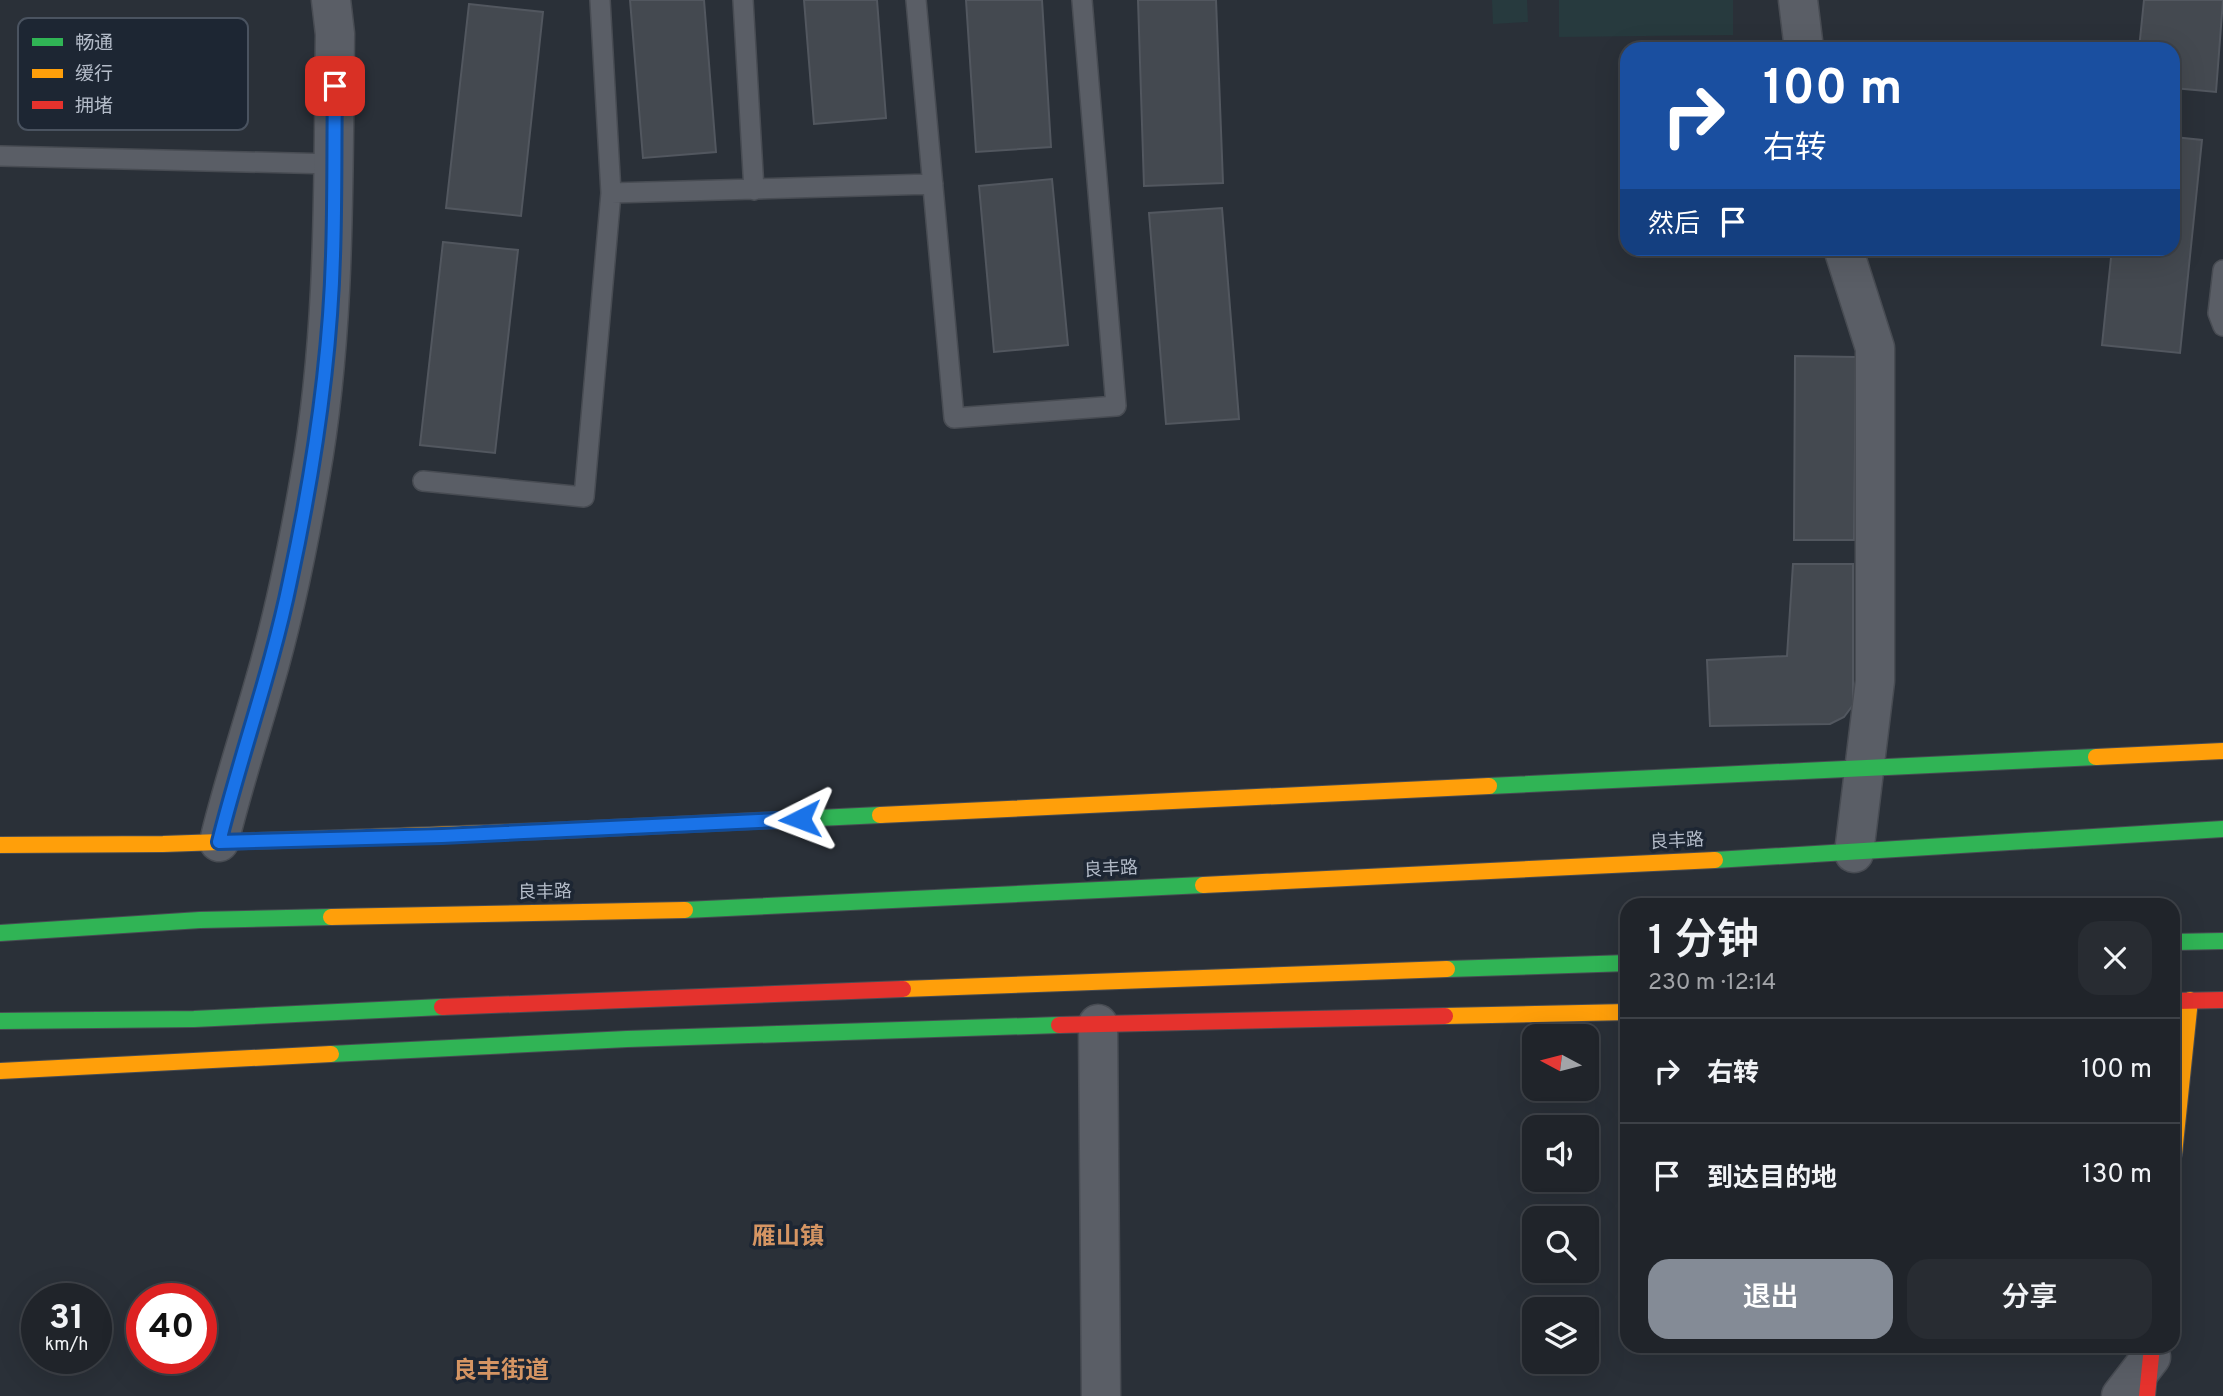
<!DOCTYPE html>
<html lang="zh">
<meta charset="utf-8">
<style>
:root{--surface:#20242a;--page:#282c32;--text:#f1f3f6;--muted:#a2a4a8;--line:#3d4147;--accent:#848b96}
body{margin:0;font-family:Overpass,"Noto Sans SC",sans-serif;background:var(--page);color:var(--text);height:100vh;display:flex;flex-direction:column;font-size:26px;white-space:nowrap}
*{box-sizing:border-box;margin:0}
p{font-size:23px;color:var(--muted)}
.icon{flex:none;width:38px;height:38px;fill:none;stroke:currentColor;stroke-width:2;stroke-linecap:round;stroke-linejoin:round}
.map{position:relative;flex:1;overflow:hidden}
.side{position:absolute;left:1620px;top:898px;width:560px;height:455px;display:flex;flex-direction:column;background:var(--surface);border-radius:21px;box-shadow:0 7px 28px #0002,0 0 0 2px var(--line)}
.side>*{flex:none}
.top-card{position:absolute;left:1620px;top:42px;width:560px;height:214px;border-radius:21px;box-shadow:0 7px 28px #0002,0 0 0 2px var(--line);background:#1a4fa0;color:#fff;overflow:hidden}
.needle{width:46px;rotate:277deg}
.fabs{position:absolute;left:1522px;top:1024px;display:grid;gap:14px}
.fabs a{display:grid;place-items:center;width:77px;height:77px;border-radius:14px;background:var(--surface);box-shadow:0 7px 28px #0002,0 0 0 2px var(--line);font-size:35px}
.speed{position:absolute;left:21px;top:1283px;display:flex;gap:14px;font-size:35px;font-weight:700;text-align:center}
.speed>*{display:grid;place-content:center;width:91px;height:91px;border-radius:50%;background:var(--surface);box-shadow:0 7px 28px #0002,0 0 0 2px var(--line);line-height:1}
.speed small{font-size:18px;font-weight:400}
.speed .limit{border:10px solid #d22;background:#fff;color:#111}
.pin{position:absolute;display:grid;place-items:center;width:60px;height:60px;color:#fff;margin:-30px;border-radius:14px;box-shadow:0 4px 10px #0006}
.me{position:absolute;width:77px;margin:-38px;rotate:267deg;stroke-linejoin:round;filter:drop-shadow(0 0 5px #0008)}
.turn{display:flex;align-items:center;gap:24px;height:147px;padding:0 28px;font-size:32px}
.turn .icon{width:91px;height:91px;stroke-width:2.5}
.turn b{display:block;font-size:49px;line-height:60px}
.then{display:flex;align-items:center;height:66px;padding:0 28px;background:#0003;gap:14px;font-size:26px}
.round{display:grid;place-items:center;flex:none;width:74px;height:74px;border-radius:21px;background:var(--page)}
.overview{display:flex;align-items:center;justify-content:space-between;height:119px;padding:0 28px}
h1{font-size:42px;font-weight:600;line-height:52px}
.button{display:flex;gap:14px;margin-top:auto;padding:14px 28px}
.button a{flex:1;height:80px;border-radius:21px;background:var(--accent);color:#fff;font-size:28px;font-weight:600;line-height:80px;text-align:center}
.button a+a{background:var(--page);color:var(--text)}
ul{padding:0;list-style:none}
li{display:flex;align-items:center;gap:21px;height:105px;padding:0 28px;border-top:2px solid var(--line)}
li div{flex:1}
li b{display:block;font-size:26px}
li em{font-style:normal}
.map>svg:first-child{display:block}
.green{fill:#273a3e}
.building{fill:#444950;stroke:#52575f;stroke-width:2}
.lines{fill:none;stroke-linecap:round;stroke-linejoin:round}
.lane-casing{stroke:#484c53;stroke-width:22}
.street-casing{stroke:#484c53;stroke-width:41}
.fast-casing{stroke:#484c53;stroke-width:18}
.slow-casing{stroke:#484c53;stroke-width:18}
.jam-casing{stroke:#484c53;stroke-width:18}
.lane{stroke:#5a5e66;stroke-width:19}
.street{stroke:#5a5e66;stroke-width:38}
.fast{stroke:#30b455;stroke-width:16}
.slow{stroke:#ff9f0a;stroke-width:16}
.jam{stroke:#e5322d;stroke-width:16}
.route-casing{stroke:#114b97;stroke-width:18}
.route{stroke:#1a73e8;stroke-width:12}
.labels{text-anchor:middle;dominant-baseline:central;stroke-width:7;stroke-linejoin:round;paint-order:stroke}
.street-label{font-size:18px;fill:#b4bcc9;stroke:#1d2633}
.district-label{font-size:24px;font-weight:bold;fill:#d59563;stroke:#1d2633}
.key{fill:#1d2633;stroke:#4a5360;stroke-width:2}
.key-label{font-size:19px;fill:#b4bcc9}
</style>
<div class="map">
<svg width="2223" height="1396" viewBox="0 0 2223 1396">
<rect width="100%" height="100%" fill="#2a3038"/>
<path class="green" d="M 1492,0 L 1527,0 L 1528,22 L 1493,24 Z
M 1559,0 L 1733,0 L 1733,35 L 1559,37 Z"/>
<path class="building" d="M 630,0 L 704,0 L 716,152 L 643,158 Z
M 804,0 L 877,0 L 886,118 L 814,124 Z
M 966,0 L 1042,0 L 1051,147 L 976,152 Z
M 1138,0 L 1216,0 L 1223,183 L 1144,186 Z
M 2144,0 L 2223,0 L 2216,92 L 2174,88 L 2174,49 L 2139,49 Z
M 469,4 L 543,12 L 521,216 L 446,208 Z
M 2174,137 L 2202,140 L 2180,353 L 2102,345 L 2112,248 L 2174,248 Z
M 1052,179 L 1068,345 L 994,352 L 979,186 Z
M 1222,208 L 1239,419 L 1166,424 L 1149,213 Z
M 443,242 L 518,250 L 495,453 L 420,445 Z
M 1795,356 L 1856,357 L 1854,540 L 1794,540 Z
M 1793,564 L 1853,564 L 1853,705 L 1844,717 L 1830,724 L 1710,726 L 1707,660 L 1787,656 Z"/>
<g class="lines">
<g class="lane-casing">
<path id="lane" d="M 600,0 L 611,193
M 743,0 L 754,190
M 916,0 L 954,418 L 1116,406 L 1082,0
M 0,156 L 333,164
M 2223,270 L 2218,313 L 2223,326
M 423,481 L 584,497 L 611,193 L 933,184"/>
</g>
<g class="street-casing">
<path id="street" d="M 1798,0 L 1804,49
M 1843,248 L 1875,348 L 1875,681 L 1854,853
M 219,842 C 232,788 249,737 264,684 C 284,616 298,547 310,477 C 336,331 333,183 335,34 L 331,0
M 1098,1024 L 1101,1396
M 2121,1396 L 2151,1357"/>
</g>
<g class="fast-casing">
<path id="fast" d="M 1489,786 L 2096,757
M 546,831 L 880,815
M 1715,860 L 2223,829
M 685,910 L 1203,885
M 0,933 L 200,920 L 331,917
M 2174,942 L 2223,941
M 1447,969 L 1628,963
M 0,1021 L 194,1019 L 442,1007
M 331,1054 L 627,1039 L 1059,1025"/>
</g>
<g class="slow-casing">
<path id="slow" d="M 2096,757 L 2223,751
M 880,815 L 1489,786
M 0,845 L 163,844 L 546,831
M 1203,885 L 1715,860
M 331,917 L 685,910
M 903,989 L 1447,969
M 1445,1016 L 1628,1012
M 0,1071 L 331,1054
M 2174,1154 L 2190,1000"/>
</g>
<g class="jam-casing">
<path id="jam" d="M 2174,1001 L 2223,1000
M 442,1007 L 903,989
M 1059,1025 L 1445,1016
M 2147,1396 L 2152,1346"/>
</g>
<use href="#lane" class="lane"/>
<use href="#street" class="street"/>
<use href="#fast" class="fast"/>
<use href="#slow" class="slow"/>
<use href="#jam" class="jam"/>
</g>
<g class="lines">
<g class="route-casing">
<path id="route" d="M 335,86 C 334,143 335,199 333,256 C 330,365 313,474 290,581 C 272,669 241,754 219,842 L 442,836 L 800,819"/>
</g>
<use href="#route" class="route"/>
</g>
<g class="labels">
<g class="street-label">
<text transform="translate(1677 842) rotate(-3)">良丰路</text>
<text transform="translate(1111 870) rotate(-3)">良丰路</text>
<text transform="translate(545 893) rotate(-1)">良丰路</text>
</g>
<g class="district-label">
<text x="788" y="1238">雁山镇</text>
<text x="501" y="1372">良丰街道</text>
</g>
</g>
<rect x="18" y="18" width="230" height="112" rx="10" class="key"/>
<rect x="32" y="38" width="31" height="8" fill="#30b455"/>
<rect x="32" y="69" width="31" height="9" fill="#ff9f0a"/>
<rect x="32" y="101" width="31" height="8" fill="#e5322d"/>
<g class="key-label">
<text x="75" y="49">畅通</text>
<text x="75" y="80">缓行</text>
<text x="75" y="112">拥堵</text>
</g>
</svg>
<div class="fabs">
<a><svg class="needle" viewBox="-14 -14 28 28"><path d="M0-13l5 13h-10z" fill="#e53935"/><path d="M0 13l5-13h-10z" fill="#a2a4a8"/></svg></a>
<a><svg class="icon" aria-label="sound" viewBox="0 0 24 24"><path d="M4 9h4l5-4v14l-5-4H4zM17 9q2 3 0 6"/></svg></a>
<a><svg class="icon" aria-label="search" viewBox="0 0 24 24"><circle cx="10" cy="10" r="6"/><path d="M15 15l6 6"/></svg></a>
<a><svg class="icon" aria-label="layers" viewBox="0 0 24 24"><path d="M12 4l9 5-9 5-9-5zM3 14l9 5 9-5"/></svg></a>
</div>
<div class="speed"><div>31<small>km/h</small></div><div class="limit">40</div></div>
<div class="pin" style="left:335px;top:86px;background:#d93025"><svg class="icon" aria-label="arrive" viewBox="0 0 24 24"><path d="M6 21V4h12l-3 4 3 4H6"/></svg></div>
<svg class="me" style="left:800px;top:819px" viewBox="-20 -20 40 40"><path d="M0-17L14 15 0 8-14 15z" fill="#1a73e8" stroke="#fff" stroke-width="4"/></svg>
<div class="top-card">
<div class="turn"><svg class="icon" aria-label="right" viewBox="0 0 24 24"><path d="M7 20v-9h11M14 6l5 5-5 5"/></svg><div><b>100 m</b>右转</div></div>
<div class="then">然后<svg class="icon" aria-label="arrive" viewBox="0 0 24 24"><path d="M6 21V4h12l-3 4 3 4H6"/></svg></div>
</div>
<section class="side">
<div class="overview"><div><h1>1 分钟</h1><p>230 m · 12:14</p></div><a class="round"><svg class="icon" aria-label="close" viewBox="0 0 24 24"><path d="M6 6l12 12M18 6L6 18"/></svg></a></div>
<ul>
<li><svg class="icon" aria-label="right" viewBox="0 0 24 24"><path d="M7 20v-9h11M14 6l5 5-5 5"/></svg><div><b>右转</b></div><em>100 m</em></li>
<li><svg class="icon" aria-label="arrive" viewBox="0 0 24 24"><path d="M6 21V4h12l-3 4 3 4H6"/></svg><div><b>到达目的地</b></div><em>130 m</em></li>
</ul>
<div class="button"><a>退出</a><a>分享</a></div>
</section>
</div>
